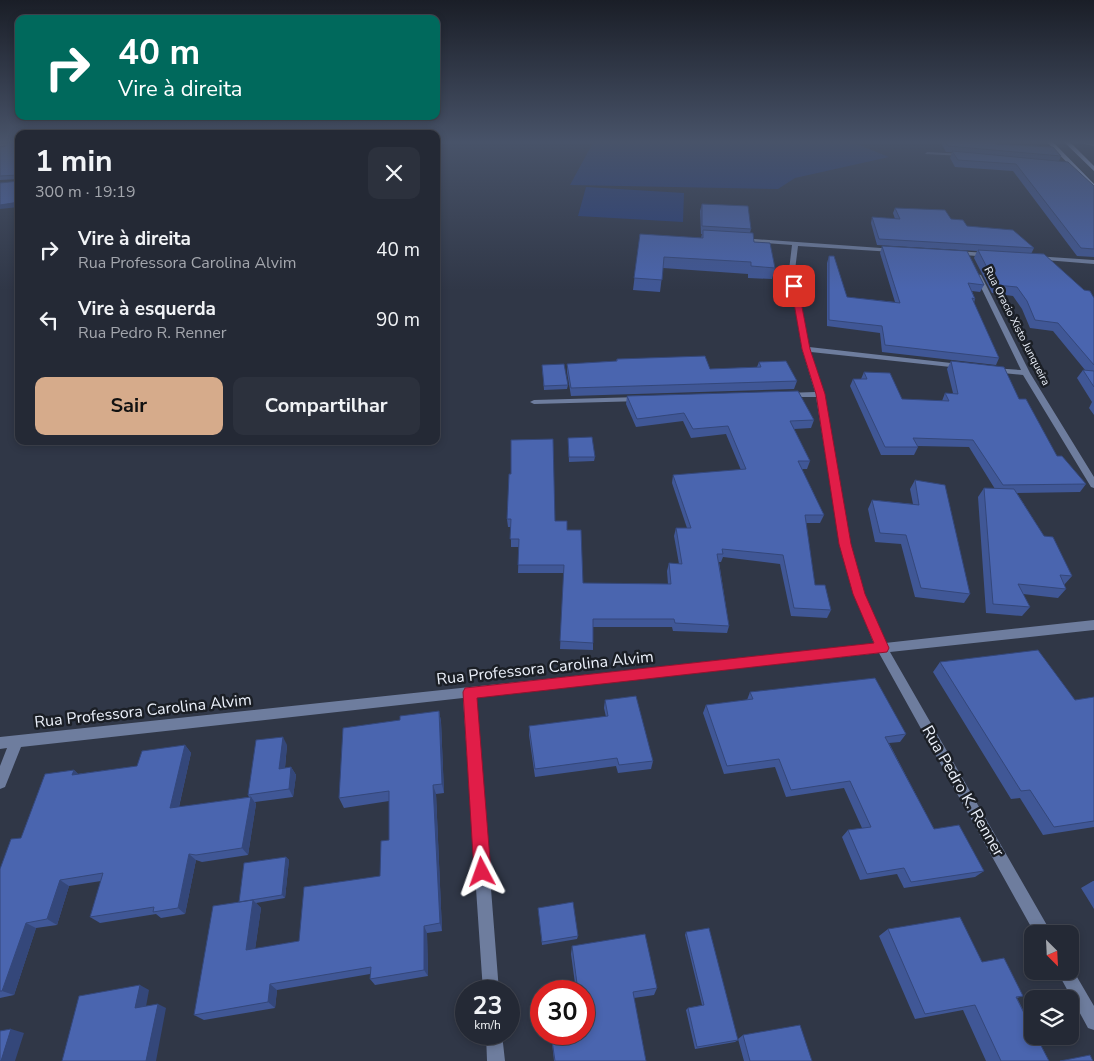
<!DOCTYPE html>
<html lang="pt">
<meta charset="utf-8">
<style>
:root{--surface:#242935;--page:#2c313d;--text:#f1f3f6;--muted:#a3a6ad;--line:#414550;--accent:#d6ab8b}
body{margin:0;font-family:"Nunito Sans",sans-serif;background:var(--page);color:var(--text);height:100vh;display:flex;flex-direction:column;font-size:19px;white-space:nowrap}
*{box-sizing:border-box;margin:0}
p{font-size:16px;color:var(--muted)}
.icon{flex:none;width:28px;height:28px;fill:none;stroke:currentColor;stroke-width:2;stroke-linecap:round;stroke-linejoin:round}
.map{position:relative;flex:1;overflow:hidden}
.drawer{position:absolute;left:15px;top:130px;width:425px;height:315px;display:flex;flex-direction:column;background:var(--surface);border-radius:10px;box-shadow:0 2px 8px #0003,0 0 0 1px var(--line)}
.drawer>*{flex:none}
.top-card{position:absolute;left:15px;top:15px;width:425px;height:105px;border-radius:10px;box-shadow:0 2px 8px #0003,0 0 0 1px var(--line);background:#00695c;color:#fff;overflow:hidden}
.needle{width:32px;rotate:156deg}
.fabs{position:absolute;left:1024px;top:925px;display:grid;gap:10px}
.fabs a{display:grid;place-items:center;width:55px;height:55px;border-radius:10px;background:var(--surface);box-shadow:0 2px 8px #0003,0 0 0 1px var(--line);font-size:25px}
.speed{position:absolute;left:455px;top:980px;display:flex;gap:10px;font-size:25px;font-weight:700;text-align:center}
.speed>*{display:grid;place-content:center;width:65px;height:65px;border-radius:50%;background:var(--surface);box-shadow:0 2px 8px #0003,0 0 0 1px var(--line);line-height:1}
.speed small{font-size:12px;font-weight:400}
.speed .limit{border:8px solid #d22;background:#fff;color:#111}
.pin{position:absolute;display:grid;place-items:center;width:42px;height:42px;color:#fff;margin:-21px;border-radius:10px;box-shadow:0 2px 8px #0006}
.me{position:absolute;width:55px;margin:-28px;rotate:356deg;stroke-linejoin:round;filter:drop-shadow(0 0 4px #0008)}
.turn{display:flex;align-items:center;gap:18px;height:105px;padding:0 20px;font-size:22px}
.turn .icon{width:65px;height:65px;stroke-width:2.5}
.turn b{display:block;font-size:35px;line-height:42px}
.round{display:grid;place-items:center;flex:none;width:52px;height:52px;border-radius:10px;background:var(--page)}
.overview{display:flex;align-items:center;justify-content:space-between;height:85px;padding:0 20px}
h1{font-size:30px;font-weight:700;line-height:38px}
.primary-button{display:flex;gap:10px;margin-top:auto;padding:10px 20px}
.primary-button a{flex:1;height:58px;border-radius:10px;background:var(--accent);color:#111;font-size:20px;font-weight:700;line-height:58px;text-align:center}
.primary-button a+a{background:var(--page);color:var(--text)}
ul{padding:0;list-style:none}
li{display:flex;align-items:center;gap:15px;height:70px;padding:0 20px}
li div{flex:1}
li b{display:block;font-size:19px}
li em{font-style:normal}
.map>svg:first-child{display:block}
.green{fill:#283e7a}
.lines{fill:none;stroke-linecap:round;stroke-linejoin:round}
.lane{fill:#6e7d9e;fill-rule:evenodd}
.street{fill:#6e7d9e;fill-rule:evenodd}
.primary{fill:#aac1f8;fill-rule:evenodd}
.wall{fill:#405796}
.shaded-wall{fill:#34477a}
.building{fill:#4a65af;stroke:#34477a}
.route{fill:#e11d48;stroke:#92132f}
.labels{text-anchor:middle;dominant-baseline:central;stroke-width:5;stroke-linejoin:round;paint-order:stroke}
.far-street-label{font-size:11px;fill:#ebf0fa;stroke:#1b1f26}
.near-street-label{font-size:16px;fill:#ebf0fa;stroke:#1b1f26}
</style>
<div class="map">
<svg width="1094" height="1061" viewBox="0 0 1094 1061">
<rect width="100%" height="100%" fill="#303747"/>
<path class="green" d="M 594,141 L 849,141 L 889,157 L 795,178 L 778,189 L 570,185 Z
M 586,187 L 684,193 L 683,222 L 578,216 Z"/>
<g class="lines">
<path class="lane" d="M 1070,141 L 1094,144 L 1094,146 L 1072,142 Z
M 927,152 L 964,154 L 966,155 L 964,156 L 925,154 Z"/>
<path class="street" d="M 19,142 L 19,144 L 0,146 L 0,144 Z
M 741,238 L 895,249 L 896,250 L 893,252 L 798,246 L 795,270 L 809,347 L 960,364 L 964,366 L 960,368 L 811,352 L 824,394 L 850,544 L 864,594 L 885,643 L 1094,620 L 1094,630 L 890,652 L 1052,934 L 1035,934 L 879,653 L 476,697 L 499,991 L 483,991 L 463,698 L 21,747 L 5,787 L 0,789 L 0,766 L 7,748 L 0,749 L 0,737 L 874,644 L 854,594 L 840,544 L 816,397 L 786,397 L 782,395 L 786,393 L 815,392 L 802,349 L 789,270 L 792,245 L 739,241 L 739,239 Z
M 955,251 L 988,253 L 991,255 L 988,257 L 953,254 L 952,253 Z
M 1035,256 L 1094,260 L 1094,264 L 1033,259 L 1032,258 Z
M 976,274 L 981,275 L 1030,373 L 1094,477 L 1094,488 L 1091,487 L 1023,375 L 992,372 L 988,370 L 992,368 L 1021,370 L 975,275 Z
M 639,397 L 643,399 L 642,401 L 534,404 L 530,402 L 534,400 Z
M 1070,965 L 1094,1006 L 1094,1030 L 1088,1028 L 1057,971 L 1070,971 Z
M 486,1034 L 502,1034 L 505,1061 L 487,1061 Z"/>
<path class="primary" d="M 1046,141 L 1052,141 L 1094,184 L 1094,190 Z
M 1063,141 L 1069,141 L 1094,166 L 1094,171 Z"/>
</g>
<path class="wall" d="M 19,141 L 19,179 L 0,180 L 0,147 L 6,146 Z
M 940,141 L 994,141 L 996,144 L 1061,156 L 1059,161 L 1094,186 L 1094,257 L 1077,256 L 1013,171 L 955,167 L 950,158 L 952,152 L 946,152 Z
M 702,204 L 751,229 L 750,233 L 754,242 L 775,268 L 772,279 L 748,278 L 748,274 L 663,268 L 660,292 L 633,290 L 640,234 L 701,238 L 702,234 L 701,234 L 700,211 Z
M 895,208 L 951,219 L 967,226 L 1034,248 L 1031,254 L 1094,298 L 1094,415 L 1089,408 L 1092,402 L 1077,378 L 1083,370 L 1085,370 L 1053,331 L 1030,328 L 1022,309 L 1013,296 L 992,293 L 974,258 L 977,251 L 877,245 L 871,223 L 872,217 L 895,219 L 893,213 Z
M 882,246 L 984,285 L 980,292 L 972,291 L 975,299 L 974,303 L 999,358 L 996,365 L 882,352 L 880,333 L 827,326 L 827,263 L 829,256 L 847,297 L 895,302 L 880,253 Z
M 617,359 L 710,369 L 757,367 L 759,362 L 797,381 L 794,389 L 571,396 L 567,372 L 567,364 L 616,361 Z
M 951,361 L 1019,399 L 1057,456 L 1086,484 L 1080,492 L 1017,493 L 1044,536 L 1072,576 L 1064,585 L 1066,589 L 1058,598 L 1023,594 L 1030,607 L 1022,616 L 986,613 L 978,497 L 984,488 L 995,489 L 969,447 L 917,446 L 918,447 L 914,455 L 881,455 L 850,386 L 853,379 L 861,379 L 864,372 L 902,399 L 942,401 L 945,393 L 953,393 L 947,369 Z
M 542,365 L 568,385 L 567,389 L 544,390 Z
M 627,396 L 814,420 L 811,428 L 794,429 L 810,461 L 807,469 L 802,469 L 824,515 L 820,523 L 806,523 L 815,585 L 831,610 L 827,618 L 791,616 L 780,564 L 723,557 L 721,562 L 719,562 L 729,626 L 727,633 L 673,631 L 672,627 L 593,627 L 593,650 L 560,649 L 564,573 L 518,573 L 519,547 L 511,547 L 511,527 L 508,527 L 507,519 L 555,521 L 567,530 L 583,583 L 668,584 L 667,571 L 669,563 L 679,564 L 674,536 L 676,528 L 687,528 L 672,483 L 673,475 L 741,470 L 726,434 L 691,438 L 683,421 L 636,427 L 626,404 Z
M 568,438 L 595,457 L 594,461 L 569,462 Z
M 915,480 L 970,594 L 964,603 L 915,597 L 901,544 L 875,542 L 868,509 L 872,500 L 913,504 L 910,489 Z
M 940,662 L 1075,700 L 1094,697 L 1094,827 L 1043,835 L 1020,798 L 1011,799 L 933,672 Z
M 750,692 L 906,734 L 900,742 L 889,743 L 934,829 L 984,871 L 975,877 L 904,888 L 897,874 L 860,880 L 842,837 L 848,830 L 862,828 L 844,788 L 786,797 L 775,767 L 724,774 L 703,713 L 706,705 L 747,700 Z
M 605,700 L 653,761 L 651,769 L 618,773 L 616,766 L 535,777 L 529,735 L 529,726 L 606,717 L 604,708 Z
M 439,711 L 441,722 L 444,793 L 436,794 L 442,931 L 427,933 L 428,976 L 375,985 L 370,979 L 370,974 L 277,990 L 275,1008 L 204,1020 L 194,1015 L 239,902 L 286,857 L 289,860 L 285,898 L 256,903 L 261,908 L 255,949 L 299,941 L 380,876 L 389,840 L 389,801 L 344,808 L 339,798 L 400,720 Z
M 185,745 L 191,753 L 179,807 L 249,797 L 248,795 L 287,745 L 285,768 L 291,767 L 296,775 L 293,797 L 255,802 L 256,804 L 248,855 L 202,862 L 196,860 L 185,914 L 161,918 L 156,914 L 100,923 L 90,917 L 101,881 L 69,886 L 57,925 L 36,928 L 14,995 L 0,998 L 0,869 L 21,838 L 74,770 L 78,774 L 137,766 Z
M 1093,881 L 1094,881 L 1094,909 L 1081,888 Z
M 538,908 L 578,936 L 577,939 L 542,945 Z
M 888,929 L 982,962 L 1023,996 L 1017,998 L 1049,1061 L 986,1061 L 963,1010 L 915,1019 L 879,936 Z
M 686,932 L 738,1040 L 735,1042 L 695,1049 L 686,1010 L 688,1008 L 702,1005 L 685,935 Z
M 572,946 L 657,988 L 654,995 L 634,998 L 646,1061 L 554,1061 L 551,1034 L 584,1034 L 584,991 L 576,991 L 571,954 Z
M 743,1035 L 812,1061 L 744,1061 L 738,1039 Z"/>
<path class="shaded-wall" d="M 19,202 L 19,207 L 0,209 L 0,205 Z
M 439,711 L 441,722 L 444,793 L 442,784 Z
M 283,737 L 287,745 L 284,777 L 279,769 Z
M 185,745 L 191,753 L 177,815 L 170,808 Z
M 291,767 L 296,775 L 293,797 L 289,789 Z
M 74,770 L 82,778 L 72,775 Z
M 433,785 L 436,794 L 442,931 L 440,923 Z
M 251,797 L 256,804 L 248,855 L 242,848 Z
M 189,854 L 196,860 L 185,914 L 178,908 Z
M 286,857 L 289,860 L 285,898 L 282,895 Z
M 60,880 L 69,886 L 57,925 L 47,919 Z
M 253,900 L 261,908 L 254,957 L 246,950 Z
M 26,923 L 36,928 L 14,995 L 2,991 Z
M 424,926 L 427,933 L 428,976 L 424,970 Z
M 270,984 L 277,990 L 275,1008 L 268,1002 Z
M 140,985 L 149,990 L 145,1012 L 135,1008 Z
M 158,1004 L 166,1008 L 156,1061 L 146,1061 Z
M 11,1029 L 24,1033 L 15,1061 L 1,1061 Z"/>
<path class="building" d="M 19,141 L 18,175 L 0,176 L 0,147 L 6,146 L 8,143 Z
M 945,141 L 994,141 L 996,144 L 1053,147 L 1061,156 L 948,146 Z
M 952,151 L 1068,162 L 1094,186 L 1094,249 L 1081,248 L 1016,164 L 958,160 Z
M 19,181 L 19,202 L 0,205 L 0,183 Z
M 702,204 L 748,206 L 751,229 L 702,226 Z
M 895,208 L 945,210 L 951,219 L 963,220 L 967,226 L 1013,230 L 1034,248 L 879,239 L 872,217 L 900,219 Z
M 703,230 L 753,233 L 754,242 L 770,243 L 775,268 L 751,266 L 751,262 L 664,257 L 662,280 L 634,278 L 640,234 L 703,238 Z
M 882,246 L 967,251 L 984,285 L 968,283 L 975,299 L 972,298 L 999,358 L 885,345 L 882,326 L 829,320 L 829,256 L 834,256 L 847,297 L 900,303 Z
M 978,250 L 1044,254 L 1084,290 L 1090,291 L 1094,298 L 1094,365 L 1058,323 L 1035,320 L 1027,301 L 1017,287 L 996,285 Z
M 705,356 L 710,369 L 761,367 L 759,362 L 786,361 L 797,381 L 571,388 L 567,364 L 617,361 L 617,359 Z
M 951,361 L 1004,367 L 1019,399 L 1026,399 L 1057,456 L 1062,456 L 1086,484 L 1003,485 L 973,440 L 913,438 L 918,447 L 885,447 L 853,379 L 867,379 L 864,372 L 890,373 L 902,399 L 949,401 L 945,393 L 958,394 Z
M 564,364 L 568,385 L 544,386 L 542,365 Z
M 1083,370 L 1094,371 L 1094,387 Z
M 798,391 L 814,420 L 790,421 L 810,461 L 798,461 L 824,515 L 805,515 L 815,585 L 825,585 L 831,610 L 794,608 L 783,555 L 722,549 L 723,554 L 717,554 L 729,626 L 675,623 L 674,619 L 593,619 L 593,643 L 560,641 L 564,565 L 518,565 L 519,539 L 510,539 L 511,519 L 507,519 L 509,474 L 511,474 L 511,440 L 553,439 L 555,521 L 567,521 L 567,530 L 581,530 L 583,583 L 671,584 L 669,563 L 682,564 L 676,528 L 691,528 L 673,475 L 746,469 L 728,426 L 693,429 L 684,413 L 637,419 L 627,396 Z
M 592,437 L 595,457 L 569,457 L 568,438 Z
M 915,480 L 945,485 L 970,594 L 921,588 L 906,535 L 880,533 L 872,500 L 919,505 Z
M 984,488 L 1014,489 L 1044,536 L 1053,537 L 1072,576 L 1060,575 L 1066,589 L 1018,584 L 1030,607 L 993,604 Z
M 1038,650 L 1075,700 L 1094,697 L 1094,821 L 1054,827 L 1030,790 L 1021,791 L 940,662 Z
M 875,678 L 906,734 L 885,737 L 934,829 L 959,825 L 984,871 L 911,882 L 904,868 L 867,874 L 848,830 L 871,827 L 850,781 L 791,790 L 779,759 L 727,766 L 706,705 L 753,699 L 750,692 Z
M 636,696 L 653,761 L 619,765 L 617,758 L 535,769 L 529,726 L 608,716 L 605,700 Z
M 439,711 L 442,784 L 433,785 L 440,923 L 424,926 L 424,970 L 370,979 L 371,967 L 270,984 L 268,1002 L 194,1015 L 213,906 L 253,900 L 246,950 L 299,941 L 304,887 L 380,876 L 381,841 L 389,840 L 389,791 L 339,798 L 343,728 L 400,720 L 400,716 Z
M 283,737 L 279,769 L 291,767 L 289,789 L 248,795 L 256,740 Z
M 185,745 L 170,808 L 251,797 L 242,848 L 196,855 L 189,854 L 178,908 L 153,912 L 154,907 L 90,917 L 103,873 L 60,880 L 47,919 L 26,923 L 2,991 L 0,991 L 0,869 L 11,839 L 21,838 L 45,774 L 74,770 L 72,775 L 137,766 L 142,751 Z
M 286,857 L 282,895 L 239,902 L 244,863 Z
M 573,902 L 578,936 L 542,942 L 538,908 Z
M 960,917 L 982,962 L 1004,958 L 1023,996 L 1016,997 L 1032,1029 L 1032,1036 L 1036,1036 L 1049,1061 L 1001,1061 L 975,1005 L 925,1014 L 888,929 Z
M 709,928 L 738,1040 L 697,1047 L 688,1008 L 704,1005 L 686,932 Z
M 645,934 L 657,988 L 633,992 L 646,1061 L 555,1061 L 551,1034 L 584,1034 L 584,991 L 578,991 L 572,946 Z
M 140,985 L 135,1008 L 158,1004 L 146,1061 L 62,1061 L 79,996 Z
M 800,1025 L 812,1061 L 750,1061 L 743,1035 Z
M 11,1029 L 1,1061 L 0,1061 L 0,1031 Z
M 1090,1055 L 1093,1061 L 1060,1061 Z"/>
<linearGradient id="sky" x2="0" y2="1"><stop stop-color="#1a1e27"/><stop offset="0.49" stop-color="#485369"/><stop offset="1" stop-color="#485369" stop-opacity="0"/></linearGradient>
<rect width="1094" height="290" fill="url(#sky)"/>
<path class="route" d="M 794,284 L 798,286 L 810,349 L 825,394 L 851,544 L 865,594 L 889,648 L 887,652 L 477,698 L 491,872 L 488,878 L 482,880 L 476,878 L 474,872 L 463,692 L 465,688 L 874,643 L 853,594 L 839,544 L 816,394 L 802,349 L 791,286 Z"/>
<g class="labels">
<g class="far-street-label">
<text transform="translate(1017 326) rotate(63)">Rua Oracio Xisto Junqueira</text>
</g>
<g class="near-street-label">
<text transform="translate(545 668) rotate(-6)">Rua Professora Carolina Alvim</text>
<text transform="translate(143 711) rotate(-6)">Rua Professora Carolina Alvim</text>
<text transform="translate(963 791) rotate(60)">Rua Pedro K. Renner</text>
</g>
</g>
</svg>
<div class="fabs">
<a><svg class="needle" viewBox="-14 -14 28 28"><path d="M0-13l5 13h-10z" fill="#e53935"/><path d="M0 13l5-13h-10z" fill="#a3a6ad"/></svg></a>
<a><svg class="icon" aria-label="layers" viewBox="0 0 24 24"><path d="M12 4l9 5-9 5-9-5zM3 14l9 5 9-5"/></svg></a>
</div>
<div class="speed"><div>23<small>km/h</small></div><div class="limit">30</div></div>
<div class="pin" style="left:794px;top:286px;background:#d93025"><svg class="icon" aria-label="arrive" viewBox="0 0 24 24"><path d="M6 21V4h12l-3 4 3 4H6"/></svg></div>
<svg class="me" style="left:482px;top:872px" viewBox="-20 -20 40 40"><path d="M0-17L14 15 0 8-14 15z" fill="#e11d48" stroke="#fff" stroke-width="4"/></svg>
<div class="top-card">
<div class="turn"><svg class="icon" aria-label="right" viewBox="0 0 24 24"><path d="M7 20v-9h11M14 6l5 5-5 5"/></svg><div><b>40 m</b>Vire à direita</div></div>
</div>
<section class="drawer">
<div class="overview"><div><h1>1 min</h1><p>300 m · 19:19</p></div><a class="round"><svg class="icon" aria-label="close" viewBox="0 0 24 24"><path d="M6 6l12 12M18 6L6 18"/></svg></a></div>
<ul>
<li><svg class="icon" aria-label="right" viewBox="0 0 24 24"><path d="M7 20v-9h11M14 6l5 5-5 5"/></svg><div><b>Vire à direita</b><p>Rua Professora Carolina Alvim</p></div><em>40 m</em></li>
<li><svg class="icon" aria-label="left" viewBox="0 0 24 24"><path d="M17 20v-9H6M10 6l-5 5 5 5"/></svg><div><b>Vire à esquerda</b><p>Rua Pedro R. Renner</p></div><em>90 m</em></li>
</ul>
<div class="primary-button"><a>Sair</a><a>Compartilhar</a></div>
</section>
</div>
